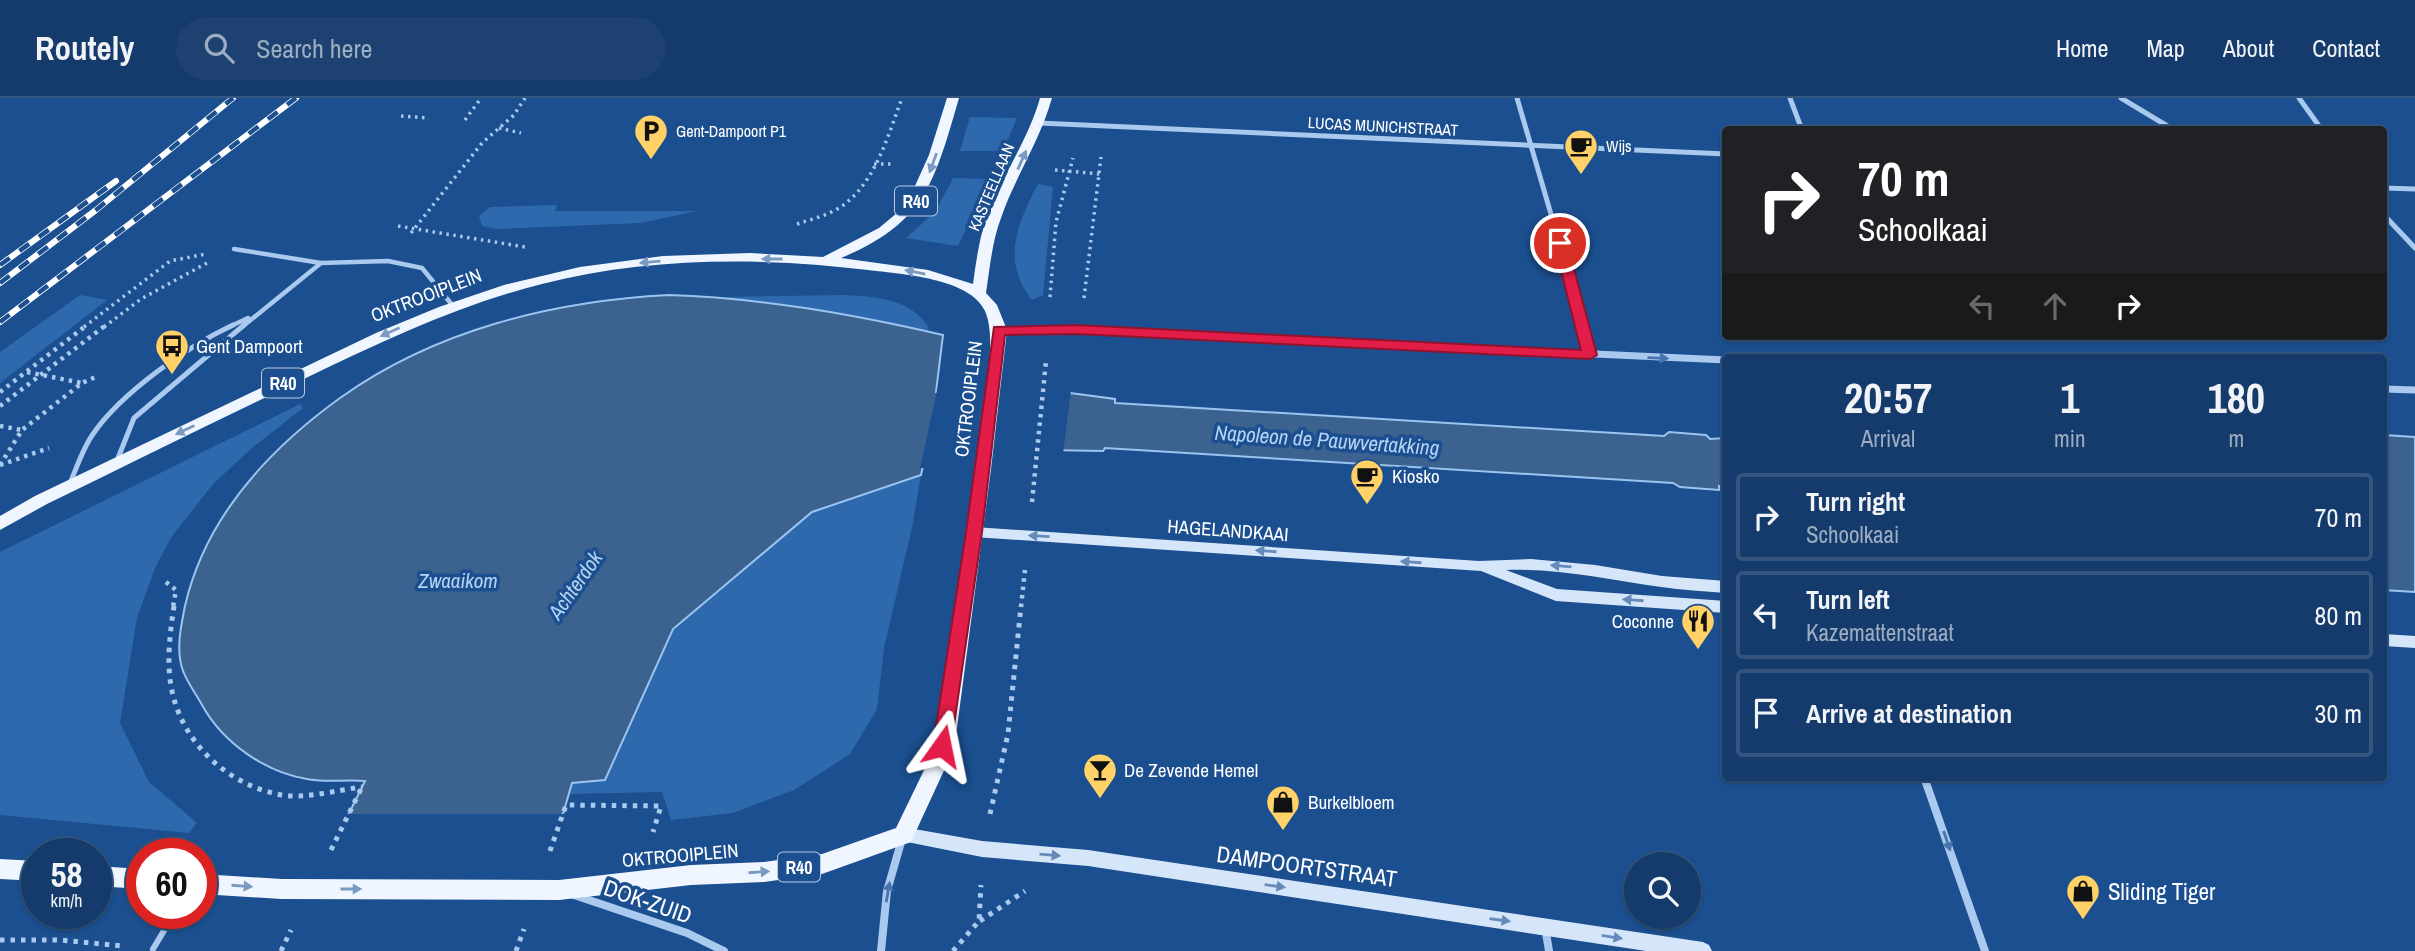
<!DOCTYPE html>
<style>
:root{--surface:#143b6b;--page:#1d4271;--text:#f1f3f6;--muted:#9dadc1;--line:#33557e}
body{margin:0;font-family:"Archivo Narrow",sans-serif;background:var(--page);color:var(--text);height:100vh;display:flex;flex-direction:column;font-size:26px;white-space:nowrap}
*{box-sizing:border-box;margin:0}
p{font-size:23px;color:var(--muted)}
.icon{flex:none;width:38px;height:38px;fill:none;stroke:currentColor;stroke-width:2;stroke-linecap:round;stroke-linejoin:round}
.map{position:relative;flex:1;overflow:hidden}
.sheet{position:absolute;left:1722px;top:256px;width:665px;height:427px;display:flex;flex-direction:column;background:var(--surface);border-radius:7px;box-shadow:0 2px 5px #0004,0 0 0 2px var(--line)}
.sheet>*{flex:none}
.hud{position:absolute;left:1722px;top:28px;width:665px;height:214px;border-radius:7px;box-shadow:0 2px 5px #0004,0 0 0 2px var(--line);background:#202124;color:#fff;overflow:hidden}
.controls{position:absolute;left:1624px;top:754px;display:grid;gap:14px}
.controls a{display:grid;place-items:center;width:77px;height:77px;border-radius:50%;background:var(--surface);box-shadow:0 2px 5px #0004,0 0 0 2px var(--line);font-size:35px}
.speed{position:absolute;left:21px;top:740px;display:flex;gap:14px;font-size:35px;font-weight:700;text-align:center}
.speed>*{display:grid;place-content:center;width:91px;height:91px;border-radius:50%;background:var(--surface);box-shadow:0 2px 5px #0004,0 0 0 2px var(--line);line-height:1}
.speed small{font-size:18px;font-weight:400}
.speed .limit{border:10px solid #d22;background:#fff;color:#111}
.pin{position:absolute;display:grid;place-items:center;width:60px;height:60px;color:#fff;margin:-30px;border:4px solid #fff;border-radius:50%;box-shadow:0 2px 7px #0007}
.me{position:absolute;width:77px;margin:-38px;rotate:12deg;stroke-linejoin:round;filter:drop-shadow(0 0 5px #0008)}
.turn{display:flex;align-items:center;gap:24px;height:147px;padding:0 21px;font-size:32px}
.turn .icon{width:91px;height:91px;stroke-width:2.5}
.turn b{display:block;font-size:49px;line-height:60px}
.lanes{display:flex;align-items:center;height:66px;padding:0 21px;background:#0003;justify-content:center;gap:35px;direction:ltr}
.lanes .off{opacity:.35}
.eta{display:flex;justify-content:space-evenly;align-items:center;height:119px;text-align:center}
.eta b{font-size:42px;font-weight:700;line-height:49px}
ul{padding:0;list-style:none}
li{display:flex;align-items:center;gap:21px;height:88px;margin:0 14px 10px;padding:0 7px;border:4px solid var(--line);border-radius:7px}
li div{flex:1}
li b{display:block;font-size:26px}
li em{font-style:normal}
header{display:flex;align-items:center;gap:42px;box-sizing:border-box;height:98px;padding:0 35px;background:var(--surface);border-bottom:2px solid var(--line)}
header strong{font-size:33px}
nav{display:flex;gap:38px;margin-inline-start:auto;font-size:24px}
.search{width:490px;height:63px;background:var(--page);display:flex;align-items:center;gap:18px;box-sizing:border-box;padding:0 24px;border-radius:38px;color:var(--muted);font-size:26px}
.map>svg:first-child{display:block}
.green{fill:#2e69ad}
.water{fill:#3c6290;stroke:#9cc4f0;stroke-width:2}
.pier{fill:#1b4f8f}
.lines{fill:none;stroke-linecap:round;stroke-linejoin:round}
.path-far2{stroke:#a9c9ee;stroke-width:3.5;stroke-dasharray:2.5 4.5;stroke-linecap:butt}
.path-far1{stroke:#a9c9ee;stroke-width:4.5;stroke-dasharray:3.5 5;stroke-linecap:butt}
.path{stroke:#a9c9ee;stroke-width:5;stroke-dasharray:4.5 6;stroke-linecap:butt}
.lane-far2{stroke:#a9c9ee;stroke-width:4.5}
.lane-far1{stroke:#a9c9ee;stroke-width:5}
.lane{stroke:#a9c9ee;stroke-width:6}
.street-far2{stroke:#a9c9ee;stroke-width:5}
.street-far1{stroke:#a9c9ee;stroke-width:7}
.street{stroke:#a9c9ee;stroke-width:8}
.secondary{fill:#d6e6fa;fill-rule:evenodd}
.primary{fill:#f0f6ff;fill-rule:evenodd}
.rail-casing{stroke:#fff;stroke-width:6}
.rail{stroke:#1b4f8f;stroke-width:4.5;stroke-dasharray:12;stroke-linecap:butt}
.primary-bridge{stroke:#f0f6ff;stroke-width:20}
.oneway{fill:#7b9ac1}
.oneway2{fill:#4674ac}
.oneway3{fill:#668bba}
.route{fill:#e11d48;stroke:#92132f;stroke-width:2}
.labels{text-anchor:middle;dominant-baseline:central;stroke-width:7;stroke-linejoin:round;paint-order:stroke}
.far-street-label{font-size:16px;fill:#fff;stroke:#1b4f8f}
.far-poi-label{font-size:16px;fill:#fff;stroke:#1b4f8f;text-anchor:start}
.shield{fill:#1b4f8f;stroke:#bbcadd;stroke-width:2}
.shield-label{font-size:18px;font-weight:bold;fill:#fff}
.street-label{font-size:19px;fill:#fff;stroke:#1b4f8f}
.poi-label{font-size:19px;fill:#fff;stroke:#1b4f8f;text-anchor:start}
.water-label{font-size:21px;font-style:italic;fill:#b5d3f5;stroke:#1b4f8f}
.near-street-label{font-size:23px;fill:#fff;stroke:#1b4f8f}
.near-poi-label{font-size:23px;fill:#fff;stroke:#1b4f8f;text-anchor:start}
</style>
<header>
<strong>Routely</strong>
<div class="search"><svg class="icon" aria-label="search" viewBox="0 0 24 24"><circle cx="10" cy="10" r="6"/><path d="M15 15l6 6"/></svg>Search here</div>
<nav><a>Home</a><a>Map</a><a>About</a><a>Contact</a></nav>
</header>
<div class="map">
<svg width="2415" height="853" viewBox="0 0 2415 853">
<rect width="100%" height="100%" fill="#1b4f8f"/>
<path class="green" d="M 970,19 L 1017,20 L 1003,53 L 960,53 Z
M 953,80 L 989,81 L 958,148 L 906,140 L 935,114 Z
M 1038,86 L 1053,89 L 1043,197 L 1032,202 C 1001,163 1017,126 1038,86 Z
M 557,107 L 555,113 L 698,113 L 640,125 L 496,131 L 482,128 L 479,118 L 490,109 Z
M 80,197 L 107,202 L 0,285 L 0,254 Z
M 847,197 C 879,199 911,201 929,230 L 926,233 C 858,217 791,206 722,199 Z
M 300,306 L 303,310 L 252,350 L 214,385 L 172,438 L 155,470 L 137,520 L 120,625 L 149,684 L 197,725 L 189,735 L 0,717 L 0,454 Z
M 921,377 L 913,425 L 884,550 L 877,611 L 850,656 L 794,692 L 733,715 L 671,722 L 662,694 L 569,696 L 572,685 L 605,682 L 673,531 L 812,414 Z"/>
<path class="water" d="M 669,197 C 762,200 852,216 943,237 L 936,294 L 1070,295 L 1115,301 L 1115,305 L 1664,338 L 1669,334 L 1706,337 L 1710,341 L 1725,340 L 1725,389 L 1719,388 L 1719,392 L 1680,389 L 1673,385 L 1105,350 L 1103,353 L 927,350 L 921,377 L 812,414 L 673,531 L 605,682 L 572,685 L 563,716 L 281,853 L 365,683 C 346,681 325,685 307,681 C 265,674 223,645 202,607 C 196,596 186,583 182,570 C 176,550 181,528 185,508 C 205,420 268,352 340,300 C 435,232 553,203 669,197 Z
M 2384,337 L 2415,339 L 2415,494 L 2384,492 Z"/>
<path class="pier" d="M 941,274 L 939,291 L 1071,292 L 1063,356 L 929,353 L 926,370 L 920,370 Z
M 345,716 L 567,716 L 520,853 L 278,853 Z"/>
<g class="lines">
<path class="path-far2" d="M 401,18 L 429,20
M 465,22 L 481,0
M 499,30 L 521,35
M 874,66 L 893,66
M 1055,72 L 1100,76
M 797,126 C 812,121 829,117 842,108 C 876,84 888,37 902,0
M 398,128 L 525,149
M 411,135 L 482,45 L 514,17 L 525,0
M 1050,199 L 1056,124 L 1073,60
M 1084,200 L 1101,59
M 84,229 L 170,163 L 206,156
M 104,229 L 141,201 L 207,165"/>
<path class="path-far1" d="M 27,274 L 82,285
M 0,294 L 87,227
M 0,308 L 106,227
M 0,328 L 22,332
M 0,367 L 49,350
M 0,367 L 22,332 L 82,285 L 98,278
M 1032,404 L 1046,263
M 166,484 L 176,492 L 173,509
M 1021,509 L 1025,472"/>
<path class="path" d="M 174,508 C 170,535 166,565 172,593 C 183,646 229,688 282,697 C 308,701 337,692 362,689
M 990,716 L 1008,636 L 1021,508
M 331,752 L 362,689
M 550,753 L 566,707 L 661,708 L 653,734
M 980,823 L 1025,793
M 0,842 L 60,842 L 123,848
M 281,853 L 291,832
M 516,853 L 524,831
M 953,853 L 979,823 L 981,787"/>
<path class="lane-far2" d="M 234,151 L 321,165 L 388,163 L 422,170 L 453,208
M 229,229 L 248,220
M 242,229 L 321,165"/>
<path class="lane-far1" d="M 116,365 L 134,320 L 244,227
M 70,385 C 77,369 83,350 93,336 C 121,295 188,248 233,227"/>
<path class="lane" d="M 153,851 L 174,816"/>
<path class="street-far2" d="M 1517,0 L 1584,229
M 1790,0 L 1802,32
M 2121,0 L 2174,32
M 2299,0 L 2322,32
M 1039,25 L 1726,56
M 2384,90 L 2415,91
M 2384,117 L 2415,150"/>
<path class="street-far1" d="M 1584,227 L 1590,257
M 999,232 L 1077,232 L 1726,262
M 2384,291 L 2415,292"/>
<path class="street" d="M 1924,679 L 1985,853
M 574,797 L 687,835 L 724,853
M 1545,829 L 1549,853
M 881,853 L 887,793 L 902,741"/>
<path class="secondary" d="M 974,429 L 1479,463 L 1531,461 L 1595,467 L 1662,478 L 1726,483 L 1726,495 C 1704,493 1682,492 1661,489 C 1609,482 1559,470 1506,472 L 1557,491 L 1726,503 L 1726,515 L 1556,503 L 1481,473 L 974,439 L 967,434 Z
M 2384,536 L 2415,538 L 2415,550 L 2384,548 Z
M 903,729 L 982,743 L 1088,752 L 1703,844 L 1709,847 L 1712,853 L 1646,853 L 1088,768 L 982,759 L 897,742 L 894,737 L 897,732 Z"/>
<path class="primary" d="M 947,0 L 959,0 C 935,82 926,125 841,160 L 928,172 L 973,186 C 976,164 979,142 986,121 C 1001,79 1028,43 1040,0 L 1052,0 C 1040,43 1015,79 1001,120 C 992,144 990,169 986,195 L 997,207 L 1007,232 L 991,371 L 957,630 L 947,666 L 911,744 L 822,776 L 764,784 L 691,787 L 559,802 L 551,799 L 548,792 L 551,785 L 559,782 L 691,767 L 764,764 L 822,756 L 896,730 L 927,666 L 937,630 C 952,526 968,423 981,319 C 985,289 997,241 985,213 C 970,180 901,176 868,172 C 761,159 647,159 542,186 C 461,206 385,242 310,278 C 222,320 135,363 47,406 L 0,432 L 0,418 L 35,398 L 376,235 L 439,209 L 504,187 L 580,169 L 663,158 L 750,155 L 823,159 L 879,130 L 897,115 L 910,99 L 929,57 Z
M 0,761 L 37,763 L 37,783 L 0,781 Z
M 96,768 L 142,771 L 142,791 L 96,788 Z
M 201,776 L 282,781 L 290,784 L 293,791 L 290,798 L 282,801 L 201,796 Z"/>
<g class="rail-casing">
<path id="rail" d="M 0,167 L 116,83
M 0,185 L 96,112 L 233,0
M 0,224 L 296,0"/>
</g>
<use href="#rail" class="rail"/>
<path class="primary-bridge" d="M 282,791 L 559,792"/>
</g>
<defs><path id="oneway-solid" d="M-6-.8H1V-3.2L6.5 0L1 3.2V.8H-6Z" transform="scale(1.75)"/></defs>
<g class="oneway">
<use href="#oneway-solid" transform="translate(1022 62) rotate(-66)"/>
<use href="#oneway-solid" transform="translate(933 65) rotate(110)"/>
<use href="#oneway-solid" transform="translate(772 161) rotate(180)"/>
<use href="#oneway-solid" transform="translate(650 164) rotate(175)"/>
<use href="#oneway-solid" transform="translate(915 174) rotate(-169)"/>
<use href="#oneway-solid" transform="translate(390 234) rotate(156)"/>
<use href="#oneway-solid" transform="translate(185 332) rotate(154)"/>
<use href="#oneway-solid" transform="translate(759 774) rotate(-4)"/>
<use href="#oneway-solid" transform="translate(242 788) rotate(4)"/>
<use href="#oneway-solid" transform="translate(351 791)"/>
</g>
<g class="oneway2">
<use href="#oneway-solid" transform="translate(1658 260) rotate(2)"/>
<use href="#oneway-solid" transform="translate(1947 743) rotate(71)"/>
<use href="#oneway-solid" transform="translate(888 794) rotate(-80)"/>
</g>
<g class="oneway3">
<use href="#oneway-solid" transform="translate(1039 438) rotate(-177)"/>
<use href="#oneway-solid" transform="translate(1266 453) rotate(-176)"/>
<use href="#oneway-solid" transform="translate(1411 464) rotate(-176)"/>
<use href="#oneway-solid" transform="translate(1561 468) rotate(-175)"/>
<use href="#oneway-solid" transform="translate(1633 502) rotate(-176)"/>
<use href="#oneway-solid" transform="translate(1050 757) rotate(5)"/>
<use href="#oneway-solid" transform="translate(1275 788) rotate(8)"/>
<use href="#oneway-solid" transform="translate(1500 822) rotate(8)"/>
<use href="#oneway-solid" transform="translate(1612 839) rotate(9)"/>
</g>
<path class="route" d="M 1560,141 L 1567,145 L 1597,257 L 1590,261 L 1077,236 L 1005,237 L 982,434 L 951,648 L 948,653 L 942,656 L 935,653 L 933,648 L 966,434 L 994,229 L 1077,227 L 1581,252 L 1554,145 Z"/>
<defs>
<g id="parking-pin" transform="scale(1.75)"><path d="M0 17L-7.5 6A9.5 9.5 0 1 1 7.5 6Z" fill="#ffd166" stroke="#1b4f8f"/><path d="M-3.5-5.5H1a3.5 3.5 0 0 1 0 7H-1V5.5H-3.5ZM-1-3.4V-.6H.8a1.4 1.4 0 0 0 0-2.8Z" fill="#111"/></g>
<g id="cafe-pin" transform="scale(1.75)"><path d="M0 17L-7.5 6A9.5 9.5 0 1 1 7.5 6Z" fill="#ffd166" stroke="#1b4f8f"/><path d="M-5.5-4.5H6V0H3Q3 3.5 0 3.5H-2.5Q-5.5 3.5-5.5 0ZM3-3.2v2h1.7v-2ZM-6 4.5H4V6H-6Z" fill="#111"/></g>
<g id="bus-pin" transform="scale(1.75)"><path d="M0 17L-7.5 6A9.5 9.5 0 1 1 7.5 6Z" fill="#ffd166" stroke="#1b4f8f"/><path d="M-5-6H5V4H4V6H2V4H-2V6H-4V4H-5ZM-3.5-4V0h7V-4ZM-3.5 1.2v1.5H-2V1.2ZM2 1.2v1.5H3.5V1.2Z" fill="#111"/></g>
<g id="restaurant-pin" transform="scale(1.75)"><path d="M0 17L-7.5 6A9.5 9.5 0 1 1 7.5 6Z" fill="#ffd166" stroke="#1b4f8f"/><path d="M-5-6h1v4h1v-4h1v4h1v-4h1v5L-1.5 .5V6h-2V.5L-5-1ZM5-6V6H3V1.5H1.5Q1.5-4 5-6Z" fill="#111"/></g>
<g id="bar-pin" transform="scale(1.75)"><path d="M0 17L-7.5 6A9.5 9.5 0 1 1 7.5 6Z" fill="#ffd166" stroke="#1b4f8f"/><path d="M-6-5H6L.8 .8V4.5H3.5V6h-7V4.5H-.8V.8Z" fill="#111"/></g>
<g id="shop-pin" transform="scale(1.75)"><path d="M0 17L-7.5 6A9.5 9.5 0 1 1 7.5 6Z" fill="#ffd166" stroke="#1b4f8f"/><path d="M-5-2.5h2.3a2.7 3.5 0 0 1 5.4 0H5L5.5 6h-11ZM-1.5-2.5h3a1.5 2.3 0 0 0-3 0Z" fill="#111"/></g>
</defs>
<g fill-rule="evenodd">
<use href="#parking-pin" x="651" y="33"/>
<use href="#cafe-pin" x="1581" y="48"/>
<use href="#bus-pin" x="172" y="248"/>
<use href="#cafe-pin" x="1367" y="378"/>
<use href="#restaurant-pin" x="1698" y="523"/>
<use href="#bar-pin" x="1100" y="672"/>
<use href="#shop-pin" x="1283" y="704"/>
<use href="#shop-pin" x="2083" y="793"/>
</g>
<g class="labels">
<g class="far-street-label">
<text transform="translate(1383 28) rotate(3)">LUCAS MUNICHSTRAAT</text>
<text transform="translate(991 89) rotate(-67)">KASTEELLAAN</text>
</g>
<g class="far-poi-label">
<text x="676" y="33">Gent-Dampoort P1</text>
<text x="1606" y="48">Wijs</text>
</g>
<g class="shield">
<rect x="895" y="88.5" width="42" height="29" rx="5"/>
<rect x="262" y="270.5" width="42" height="29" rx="5"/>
<rect x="778" y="754.5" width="42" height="29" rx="5"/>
</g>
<g class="shield-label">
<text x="916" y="103">R40</text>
<text x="283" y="285">R40</text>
<text x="799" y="769">R40</text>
</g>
<g class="street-label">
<text transform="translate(426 197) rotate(-21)">OKTROOIPLEIN</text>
<text transform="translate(968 301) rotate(-83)">OKTROOIPLEIN</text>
<text transform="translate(1228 432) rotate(4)">HAGELANDKAAI</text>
<text transform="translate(680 757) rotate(-5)">OKTROOIPLEIN</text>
</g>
<g class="poi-label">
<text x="196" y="248">Gent Dampoort</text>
<text x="1392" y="378">Kiosko</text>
<text x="1674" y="523" text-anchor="end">Coconne</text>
<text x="1124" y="672">De Zevende Hemel</text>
<text x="1308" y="704">Burkelbloem</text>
</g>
<g class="water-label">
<text transform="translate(1327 342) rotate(4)">Napoleon de Pauwvertakking</text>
<text x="458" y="482">Zwaaikom</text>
<text transform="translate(575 487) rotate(-55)">Achterdok</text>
</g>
<g class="near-street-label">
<text transform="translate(1307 768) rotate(8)">DAMPOORTSTRAAT</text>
<text transform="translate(648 803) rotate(19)">DOK-ZUID</text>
</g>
<g class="near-poi-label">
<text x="2108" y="793">Sliding Tiger</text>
</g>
</g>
</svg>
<div class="controls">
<a><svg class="icon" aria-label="search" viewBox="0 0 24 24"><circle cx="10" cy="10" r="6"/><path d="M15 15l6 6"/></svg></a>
</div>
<div class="speed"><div>58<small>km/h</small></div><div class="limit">60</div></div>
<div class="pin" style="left:1560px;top:145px;background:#d93025"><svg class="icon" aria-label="arrive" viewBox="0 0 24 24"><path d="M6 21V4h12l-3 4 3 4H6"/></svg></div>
<svg class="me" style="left:942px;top:648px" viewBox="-20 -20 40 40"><path d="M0-17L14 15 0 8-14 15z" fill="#e11d48" stroke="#fff" stroke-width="4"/></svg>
<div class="hud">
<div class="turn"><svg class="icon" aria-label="right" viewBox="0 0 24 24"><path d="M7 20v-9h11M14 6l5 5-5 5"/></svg><div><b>70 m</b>Schoolkaai</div></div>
<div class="lanes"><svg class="icon off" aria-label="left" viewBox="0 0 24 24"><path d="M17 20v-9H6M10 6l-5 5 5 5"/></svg><svg class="icon off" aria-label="ahead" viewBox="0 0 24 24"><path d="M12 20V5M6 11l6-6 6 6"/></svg><svg class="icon" aria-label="right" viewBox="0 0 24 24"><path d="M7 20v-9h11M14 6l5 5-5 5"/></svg></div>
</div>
<section class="sheet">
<div class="eta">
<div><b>20:57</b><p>Arrival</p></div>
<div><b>1</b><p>min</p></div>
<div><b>180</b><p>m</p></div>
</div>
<ul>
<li><svg class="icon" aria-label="right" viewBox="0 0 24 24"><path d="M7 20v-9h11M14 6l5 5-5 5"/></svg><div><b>Turn right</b><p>Schoolkaai</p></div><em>70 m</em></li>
<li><svg class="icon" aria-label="left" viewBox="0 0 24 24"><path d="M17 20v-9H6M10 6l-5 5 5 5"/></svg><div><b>Turn left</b><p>Kazemattenstraat</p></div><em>80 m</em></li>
<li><svg class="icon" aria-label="arrive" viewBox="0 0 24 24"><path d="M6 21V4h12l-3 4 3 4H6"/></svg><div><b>Arrive at destination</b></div><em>30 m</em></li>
</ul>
</section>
</div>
